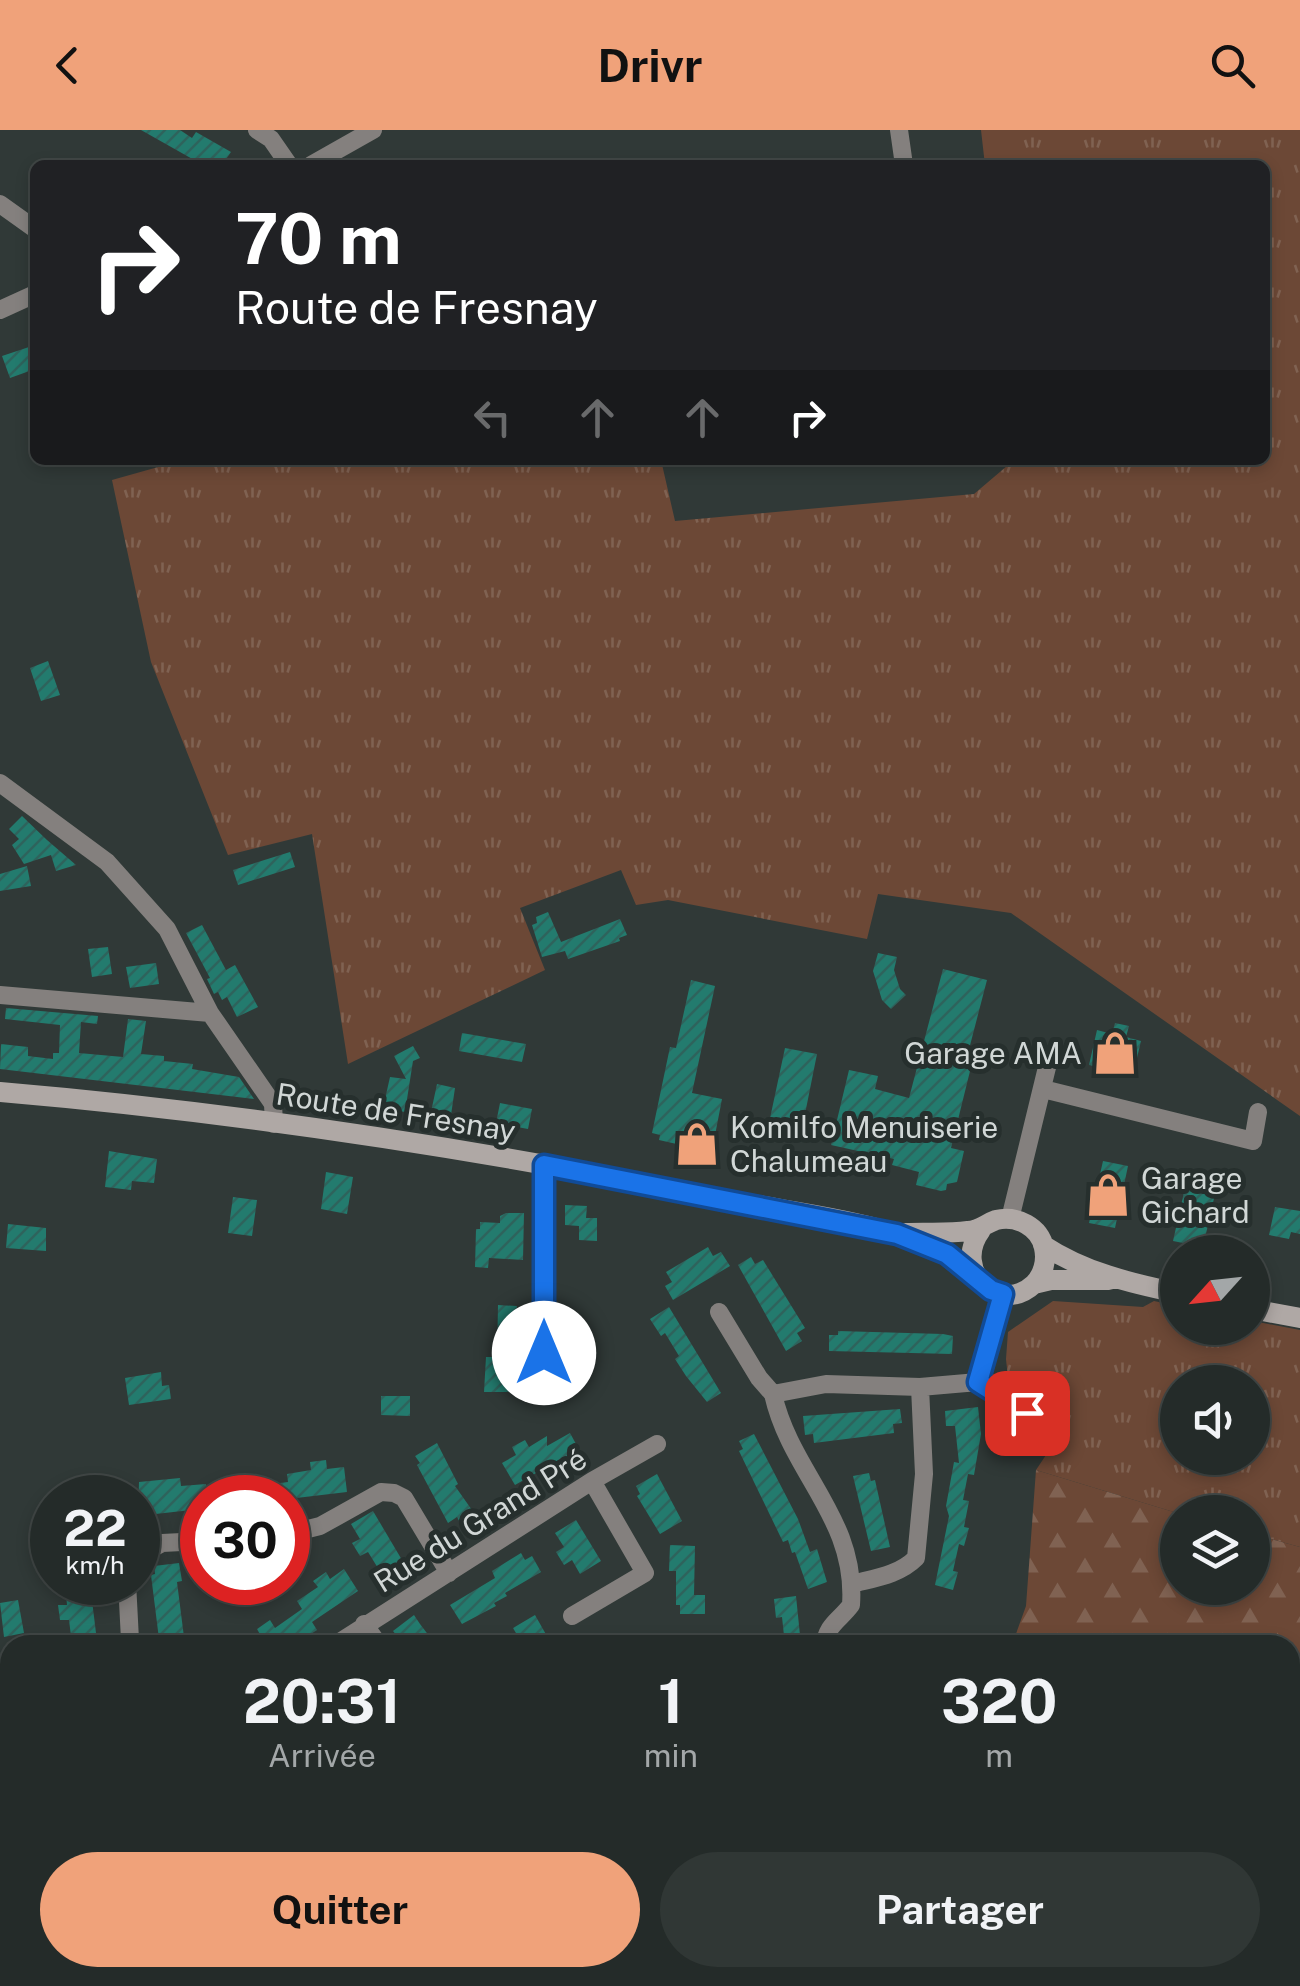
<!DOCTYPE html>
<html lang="fr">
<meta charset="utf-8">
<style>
:root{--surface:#242b29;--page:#303735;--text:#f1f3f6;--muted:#a3a7a8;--line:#414746;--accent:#f0a27a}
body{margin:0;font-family:"Public Sans",sans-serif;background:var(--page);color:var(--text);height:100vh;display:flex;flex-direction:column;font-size:38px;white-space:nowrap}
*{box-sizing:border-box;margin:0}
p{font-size:32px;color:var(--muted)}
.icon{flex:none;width:55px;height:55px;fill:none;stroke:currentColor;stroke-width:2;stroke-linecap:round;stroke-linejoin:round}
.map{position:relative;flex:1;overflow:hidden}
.details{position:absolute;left:0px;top:1505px;width:1300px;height:352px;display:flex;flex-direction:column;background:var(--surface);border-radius:30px 30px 0 0;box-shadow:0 5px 15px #0003,0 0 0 2px var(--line)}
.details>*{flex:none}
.top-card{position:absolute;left:30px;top:30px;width:1240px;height:305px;border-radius:15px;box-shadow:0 5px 15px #0003,0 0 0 2px var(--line);background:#202124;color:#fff;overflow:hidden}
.needle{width:65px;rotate:243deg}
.buttons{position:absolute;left:1160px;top:1105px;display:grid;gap:20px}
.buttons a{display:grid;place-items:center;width:110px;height:110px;border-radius:50%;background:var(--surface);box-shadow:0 5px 15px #0003,0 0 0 2px var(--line);font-size:50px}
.speed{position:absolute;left:30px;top:1345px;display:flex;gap:20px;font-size:50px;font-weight:700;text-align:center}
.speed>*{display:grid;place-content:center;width:130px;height:130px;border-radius:50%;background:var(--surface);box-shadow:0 5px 15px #0003,0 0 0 2px var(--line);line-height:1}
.speed small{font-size:25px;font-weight:400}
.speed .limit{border:15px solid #d22;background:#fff;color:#111}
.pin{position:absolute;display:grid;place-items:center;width:85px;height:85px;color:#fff;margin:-42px;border-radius:20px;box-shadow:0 5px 15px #0006}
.me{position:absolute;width:110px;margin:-55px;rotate:0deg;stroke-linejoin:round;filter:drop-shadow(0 0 8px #0008)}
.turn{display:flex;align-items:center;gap:35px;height:210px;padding:0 40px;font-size:45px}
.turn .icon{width:130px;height:130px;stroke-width:2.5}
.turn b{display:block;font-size:70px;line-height:85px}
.lanes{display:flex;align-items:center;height:95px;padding:0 40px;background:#0003;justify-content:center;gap:50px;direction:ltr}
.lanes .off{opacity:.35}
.eta{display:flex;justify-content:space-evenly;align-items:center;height:170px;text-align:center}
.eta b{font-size:60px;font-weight:700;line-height:70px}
.primary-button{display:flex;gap:20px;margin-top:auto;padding:20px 40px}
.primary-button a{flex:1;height:115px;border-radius:60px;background:var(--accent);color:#111;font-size:40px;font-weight:700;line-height:115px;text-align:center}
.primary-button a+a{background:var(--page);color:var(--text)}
header{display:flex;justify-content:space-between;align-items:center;height:130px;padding:0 40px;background:var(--accent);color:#111;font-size:45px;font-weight:700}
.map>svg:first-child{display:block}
.grass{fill:url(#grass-tufts);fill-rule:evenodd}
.forest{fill:url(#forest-firs)}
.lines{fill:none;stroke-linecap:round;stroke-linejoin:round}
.stream{stroke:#425754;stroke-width:5}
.building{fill:url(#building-hatch)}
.street{stroke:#84807e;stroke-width:18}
.secondary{stroke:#afa8a5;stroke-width:20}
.route-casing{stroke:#114b97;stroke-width:25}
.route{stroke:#1a73e8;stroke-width:18}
.labels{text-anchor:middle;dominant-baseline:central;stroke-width:10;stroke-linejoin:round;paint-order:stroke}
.poi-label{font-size:30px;fill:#d1d7d6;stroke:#262f2d;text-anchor:start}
.street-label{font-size:30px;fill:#d1d7d6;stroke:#262f2d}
</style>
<header><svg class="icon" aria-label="back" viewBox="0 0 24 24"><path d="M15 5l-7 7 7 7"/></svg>Drivr<svg class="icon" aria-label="search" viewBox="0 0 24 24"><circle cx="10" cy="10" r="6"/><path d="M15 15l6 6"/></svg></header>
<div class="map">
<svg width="1300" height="1856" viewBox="0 0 1300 1856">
<defs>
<pattern id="grass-tufts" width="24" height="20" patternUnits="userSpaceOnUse" patternTransform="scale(2.5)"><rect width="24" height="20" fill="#6c4836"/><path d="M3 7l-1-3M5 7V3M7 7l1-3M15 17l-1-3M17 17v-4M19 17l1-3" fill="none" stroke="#806252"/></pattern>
<pattern id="forest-firs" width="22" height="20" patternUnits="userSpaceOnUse" patternTransform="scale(2.5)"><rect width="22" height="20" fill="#6c4836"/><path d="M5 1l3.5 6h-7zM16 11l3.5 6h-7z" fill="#806252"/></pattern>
<pattern id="building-hatch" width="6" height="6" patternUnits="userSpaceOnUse" patternTransform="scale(2.5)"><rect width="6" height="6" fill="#237b6e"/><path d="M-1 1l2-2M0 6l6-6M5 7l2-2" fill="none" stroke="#2e635c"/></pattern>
</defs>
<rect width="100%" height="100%" fill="#303937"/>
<path class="grass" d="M 981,0 L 1300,0 L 1300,986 L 1011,783 L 878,764 L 867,809 L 668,770 L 636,775 L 621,740 L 520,778 L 545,840 L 348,934 L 312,704 L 228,725 L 151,532 L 112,350 L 183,330 L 661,330 L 675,391 L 974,364 L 1014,330 L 1265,330 L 1265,35 L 985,35 Z
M 1053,1171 L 1143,1177 L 1154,1171 L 1177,1176 L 1178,1198 L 1252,1198 L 1253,1191 L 1300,1200 L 1300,1417 L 1253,1404 L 1252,1382 L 1177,1383 L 1036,1340 L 1066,1295 L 1009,1258 L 1006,1229 L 1008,1202 ZM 1178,1252 L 1252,1252 L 1252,1328 L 1178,1328 Z
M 10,1773 L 10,1848 L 1290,1848 L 1290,1818 L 1300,1816 L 1300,1856 L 0,1856 L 0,1775 Z"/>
<path class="forest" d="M 1036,1340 L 1177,1383 L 1178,1458 L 1252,1458 L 1253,1404 L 1300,1417 L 1300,1816 L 1290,1818 L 1290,1515 L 1012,1515 L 1026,1476 Z"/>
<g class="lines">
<path class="stream" d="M 199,1856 L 222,1851 L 873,1856"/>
</g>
<path class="building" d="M 141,0 L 180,0 L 192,8 L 196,2 L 231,22 L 222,35 L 203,35 Z
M 32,216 L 35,239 L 10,248 L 2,226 Z
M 48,531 L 60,565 L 41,571 L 30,538 Z
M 22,686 L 47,710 L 76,735 L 56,741 L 51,725 L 24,734 L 12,715 L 19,709 L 9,699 Z
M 290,722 L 295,737 L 238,755 L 233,740 Z
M 27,736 L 31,756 L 0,761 L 0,744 Z
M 548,782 L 565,821 L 561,812 L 620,789 L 627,805 L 619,808 L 620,811 L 568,829 L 565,821 L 542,827 L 532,795 L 537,793 L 536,787 Z
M 202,795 L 226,840 L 235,835 L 258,877 L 237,887 L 227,867 L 222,870 L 218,862 L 214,864 L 207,849 L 210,848 L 186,803 Z
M 108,817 L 112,844 L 92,847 L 88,819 Z
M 878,823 L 897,827 L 894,840 L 900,859 L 906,865 L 891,879 L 882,870 L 873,841 Z
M 156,833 L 159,854 L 130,858 L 126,837 Z
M 943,839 L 987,850 L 967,927 L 973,929 L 951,1018 L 964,1021 L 957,1052 L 947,1054 L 946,1060 L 941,1061 L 916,1055 L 919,1042 L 892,1035 L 894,1029 L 831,1015 L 849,940 L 878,946 L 875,959 L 909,968 Z
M 691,850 L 715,856 L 692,963 L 722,969 L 711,1026 L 680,1019 L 681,1015 L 659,1010 L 660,1005 L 652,1003 L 670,917 L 676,918 Z
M 6,878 L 98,886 L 97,894 L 81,892 L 79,923 L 123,927 L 128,889 L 146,891 L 141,924 L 164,926 L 164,931 L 193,934 L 192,939 L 239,947 L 254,969 L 0,939 L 1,914 L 28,917 L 28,926 L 53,929 L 53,923 L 59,923 L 60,895 L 5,889 Z
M 1115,893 L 1129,896 L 1126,907 L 1141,911 L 1133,945 L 1089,935 L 1097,900 L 1112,904 Z
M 462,903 L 526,914 L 522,932 L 459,921 Z
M 413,916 L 420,928 L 413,931 L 405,982 L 383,978 L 390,947 L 406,949 L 394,926 Z
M 785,918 L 817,924 L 802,999 L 769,993 Z
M 437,954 L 455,958 L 451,985 L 431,982 Z
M 500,973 L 532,979 L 528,999 L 496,993 Z
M 109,1021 L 157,1029 L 154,1053 L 132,1051 L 131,1060 L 105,1057 Z
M 1103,1031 L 1128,1036 L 1115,1098 L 1089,1093 Z
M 326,1042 L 353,1047 L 347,1084 L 321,1079 Z
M 1187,1049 L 1217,1055 L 1203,1117 L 1173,1111 Z
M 233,1067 L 257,1070 L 252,1106 L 228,1103 Z
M 565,1075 L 587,1076 L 586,1088 L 597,1088 L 597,1111 L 579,1110 L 579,1096 L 565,1095 Z
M 1275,1077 L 1300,1081 L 1300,1104 L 1291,1102 L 1289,1109 L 1269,1105 Z
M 506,1083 L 524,1083 L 523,1130 L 489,1128 L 488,1138 L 475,1137 L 476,1099 L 480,1099 L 480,1092 L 500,1093 L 500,1086 Z
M 8,1094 L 46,1098 L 46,1121 L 6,1118 Z
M 708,1117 L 713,1126 L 721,1122 L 730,1136 L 673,1170 L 665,1156 L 672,1152 L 666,1142 Z
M 751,1127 L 755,1134 L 763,1130 L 805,1198 L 797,1203 L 802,1211 L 786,1221 L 738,1135 Z
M 498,1175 L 517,1176 L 514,1262 L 484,1262 L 486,1227 L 497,1227 Z
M 669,1177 L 721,1263 L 707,1272 L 686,1246 L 675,1229 L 679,1226 L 665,1203 L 661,1206 L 650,1189 Z
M 838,1201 L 943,1204 L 953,1206 L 952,1224 L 829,1221 L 829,1205 L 838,1205 Z
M 161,1242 L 162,1256 L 169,1255 L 171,1269 L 129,1275 L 125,1248 Z
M 381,1266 L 410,1266 L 410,1286 L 381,1285 Z
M 978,1277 L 981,1304 L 974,1345 L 968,1344 L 963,1370 L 969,1371 L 964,1397 L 969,1398 L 964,1416 L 959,1414 L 953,1441 L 958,1442 L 953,1460 L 935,1455 L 949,1386 L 946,1376 L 954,1332 L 959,1333 L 955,1296 L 946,1296 L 945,1281 Z
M 900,1279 L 902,1293 L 893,1294 L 894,1303 L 814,1313 L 813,1304 L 805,1305 L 803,1286 Z
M 1003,1286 L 1032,1304 L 1024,1318 L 1016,1313 L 1010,1324 L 988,1311 Z
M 570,1303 L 582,1325 L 567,1334 L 564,1327 L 515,1355 L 502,1333 L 516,1325 L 512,1317 L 525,1310 L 529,1317 L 547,1306 L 547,1316 Z
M 754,1304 L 798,1389 L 810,1422 L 817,1419 L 827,1452 L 808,1459 L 795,1422 L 792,1423 L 788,1410 L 783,1412 L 739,1321 L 743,1319 L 739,1311 Z
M 437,1313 L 458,1354 L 455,1356 L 479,1390 L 464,1400 L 457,1387 L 448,1393 L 417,1335 L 420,1333 L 415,1326 Z
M 326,1330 L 327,1339 L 344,1337 L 347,1362 L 288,1369 L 231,1368 L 231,1358 L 239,1357 L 239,1350 L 254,1348 L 255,1356 L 288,1352 L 287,1344 L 311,1340 L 310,1332 Z
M 869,1343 L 871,1351 L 875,1350 L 890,1417 L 871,1421 L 853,1346 Z
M 657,1344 L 682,1391 L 660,1404 L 637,1366 L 640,1364 L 636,1356 Z
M 180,1348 L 181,1356 L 206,1354 L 207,1368 L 202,1368 L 200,1379 L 138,1386 L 139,1352 Z
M 373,1381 L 402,1430 L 410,1425 L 419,1440 L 397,1453 L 388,1438 L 381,1443 L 368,1422 L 360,1426 L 352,1413 L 360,1409 L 351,1394 Z
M 576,1390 L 601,1431 L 580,1444 L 572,1430 L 564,1435 L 556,1422 L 564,1417 L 555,1403 Z
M 670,1415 L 695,1416 L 694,1465 L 705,1465 L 705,1484 L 680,1484 L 680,1475 L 676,1475 L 676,1441 L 669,1441 Z
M 521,1423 L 525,1430 L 532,1426 L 541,1442 L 505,1463 L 507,1466 L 494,1473 L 496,1476 L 462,1494 L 450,1475 L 495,1448 L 492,1441 Z
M 179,1433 L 182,1451 L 177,1452 L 185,1515 L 171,1515 L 170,1509 L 159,1509 L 151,1445 L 155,1444 L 154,1436 Z
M 344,1439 L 358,1461 L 312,1492 L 317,1500 L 294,1515 L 266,1515 L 257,1499 L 270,1490 L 275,1498 L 302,1479 L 297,1471 L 318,1457 L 313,1451 L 326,1442 L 330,1449 Z
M 65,1452 L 90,1454 L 96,1503 L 71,1506 L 69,1490 L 60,1490 L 58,1475 L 67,1475 Z
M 796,1466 L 801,1515 L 785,1515 L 782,1487 L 776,1488 L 774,1469 Z
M 18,1470 L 24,1503 L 4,1507 L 0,1473 Z
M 414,1485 L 420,1494 L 436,1515 L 404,1515 L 393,1501 Z
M 535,1485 L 552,1515 L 523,1515 L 513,1498 Z"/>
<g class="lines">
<path class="street" d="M 257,0 L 271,9 L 289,35
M 899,0 L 904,35
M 311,35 L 373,0
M 0,74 L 35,99
M 0,180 L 35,164
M 0,653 L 107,732 L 167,799 L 210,883 L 273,974 L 274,994
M 0,865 L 210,883
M 1043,959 L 1253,1011 L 1258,982
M 544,1035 L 544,1223
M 1010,1089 L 1050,925
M 719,1182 L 759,1248 L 773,1264
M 978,1252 L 1052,1298
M 288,1404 L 320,1396 L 381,1362 L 394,1363 L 404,1368 L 449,1443
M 138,1426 L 162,1413 L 202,1411
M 127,1452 L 130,1510 L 135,1515
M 852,1454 C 875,1448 899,1445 916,1428 L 924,1344 L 920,1257
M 572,1486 L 645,1443 L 592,1351
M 364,1494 L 379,1515
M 335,1515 L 592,1351 L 657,1314
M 825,1515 C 826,1495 840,1490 851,1475 C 857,1388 791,1344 773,1264 L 826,1254 L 920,1257 L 978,1252 L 1003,1164
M 83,1856 L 87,1848"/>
<path class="secondary" d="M 0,962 C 247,983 494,1022 736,1071 C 812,1086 912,1093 973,1143
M 906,1103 C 926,1102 947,1104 968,1101 C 980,1100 985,1094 996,1090 C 1017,1085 1040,1097 1044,1118 C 1047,1131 1043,1145 1034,1154 C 999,1187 951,1140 981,1100
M 1043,1115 C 1084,1142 1130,1153 1178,1163
M 1034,1154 L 1051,1150 L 1109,1150
M 1252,1179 L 1300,1188"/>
</g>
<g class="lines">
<g class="route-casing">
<path id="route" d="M 544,1223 L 544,1035 L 897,1104 L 947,1124 L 991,1160 L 1003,1164 L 978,1252 L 1027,1283"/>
</g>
<use href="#route" class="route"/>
</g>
<defs>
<g id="shop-bare" transform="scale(3.45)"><path d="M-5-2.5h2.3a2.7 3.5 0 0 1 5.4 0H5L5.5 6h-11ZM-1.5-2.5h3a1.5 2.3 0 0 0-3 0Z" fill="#f0a27a" stroke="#262f2d" stroke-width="2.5" paint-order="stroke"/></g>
</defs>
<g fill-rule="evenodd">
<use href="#shop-bare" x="1115" y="923"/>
<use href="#shop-bare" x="697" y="1014"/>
<use href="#shop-bare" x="1108" y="1065"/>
</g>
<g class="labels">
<g class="poi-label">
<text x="1082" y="923" text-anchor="end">Garage AMA</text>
<text x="730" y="997">Komilfo Menuiserie<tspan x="730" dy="34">Chalumeau</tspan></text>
<text x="1141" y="1048">Garage<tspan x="1141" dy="34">Gichard</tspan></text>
</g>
<g class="street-label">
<text transform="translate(396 982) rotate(9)">Route de Fresnay</text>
<text transform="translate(480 1390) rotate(-32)">Rue du Grand Pré</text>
</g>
</g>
</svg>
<div class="buttons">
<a><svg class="needle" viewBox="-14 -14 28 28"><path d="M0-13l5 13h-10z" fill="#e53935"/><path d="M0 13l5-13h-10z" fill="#a3a7a8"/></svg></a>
<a><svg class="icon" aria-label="sound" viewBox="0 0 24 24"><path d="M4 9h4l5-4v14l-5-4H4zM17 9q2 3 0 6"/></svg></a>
<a><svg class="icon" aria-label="layers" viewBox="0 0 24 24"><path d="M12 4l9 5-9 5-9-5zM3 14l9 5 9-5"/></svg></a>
</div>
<div class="speed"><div>22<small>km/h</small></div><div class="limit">30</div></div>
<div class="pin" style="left:1027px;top:1283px;background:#d93025"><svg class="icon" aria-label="arrive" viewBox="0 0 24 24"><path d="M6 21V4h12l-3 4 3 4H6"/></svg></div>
<svg class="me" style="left:544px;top:1223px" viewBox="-20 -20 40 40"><circle r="19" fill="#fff"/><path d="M0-13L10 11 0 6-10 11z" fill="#1a73e8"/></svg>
<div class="top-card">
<div class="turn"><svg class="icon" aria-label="right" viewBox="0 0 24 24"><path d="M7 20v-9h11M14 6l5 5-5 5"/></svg><div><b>70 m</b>Route de Fresnay</div></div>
<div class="lanes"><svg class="icon off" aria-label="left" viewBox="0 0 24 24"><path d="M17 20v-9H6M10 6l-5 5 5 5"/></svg><svg class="icon off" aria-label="ahead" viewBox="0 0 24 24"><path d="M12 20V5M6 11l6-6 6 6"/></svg><svg class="icon off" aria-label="ahead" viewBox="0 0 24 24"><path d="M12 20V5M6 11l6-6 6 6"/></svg><svg class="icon" aria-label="right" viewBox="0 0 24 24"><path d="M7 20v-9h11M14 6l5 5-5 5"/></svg></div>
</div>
<section class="details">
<div class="eta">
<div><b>20:31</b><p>Arrivée</p></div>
<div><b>1</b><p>min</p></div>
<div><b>320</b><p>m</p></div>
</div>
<div class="primary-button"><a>Quitter</a><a>Partager</a></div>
</section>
</div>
